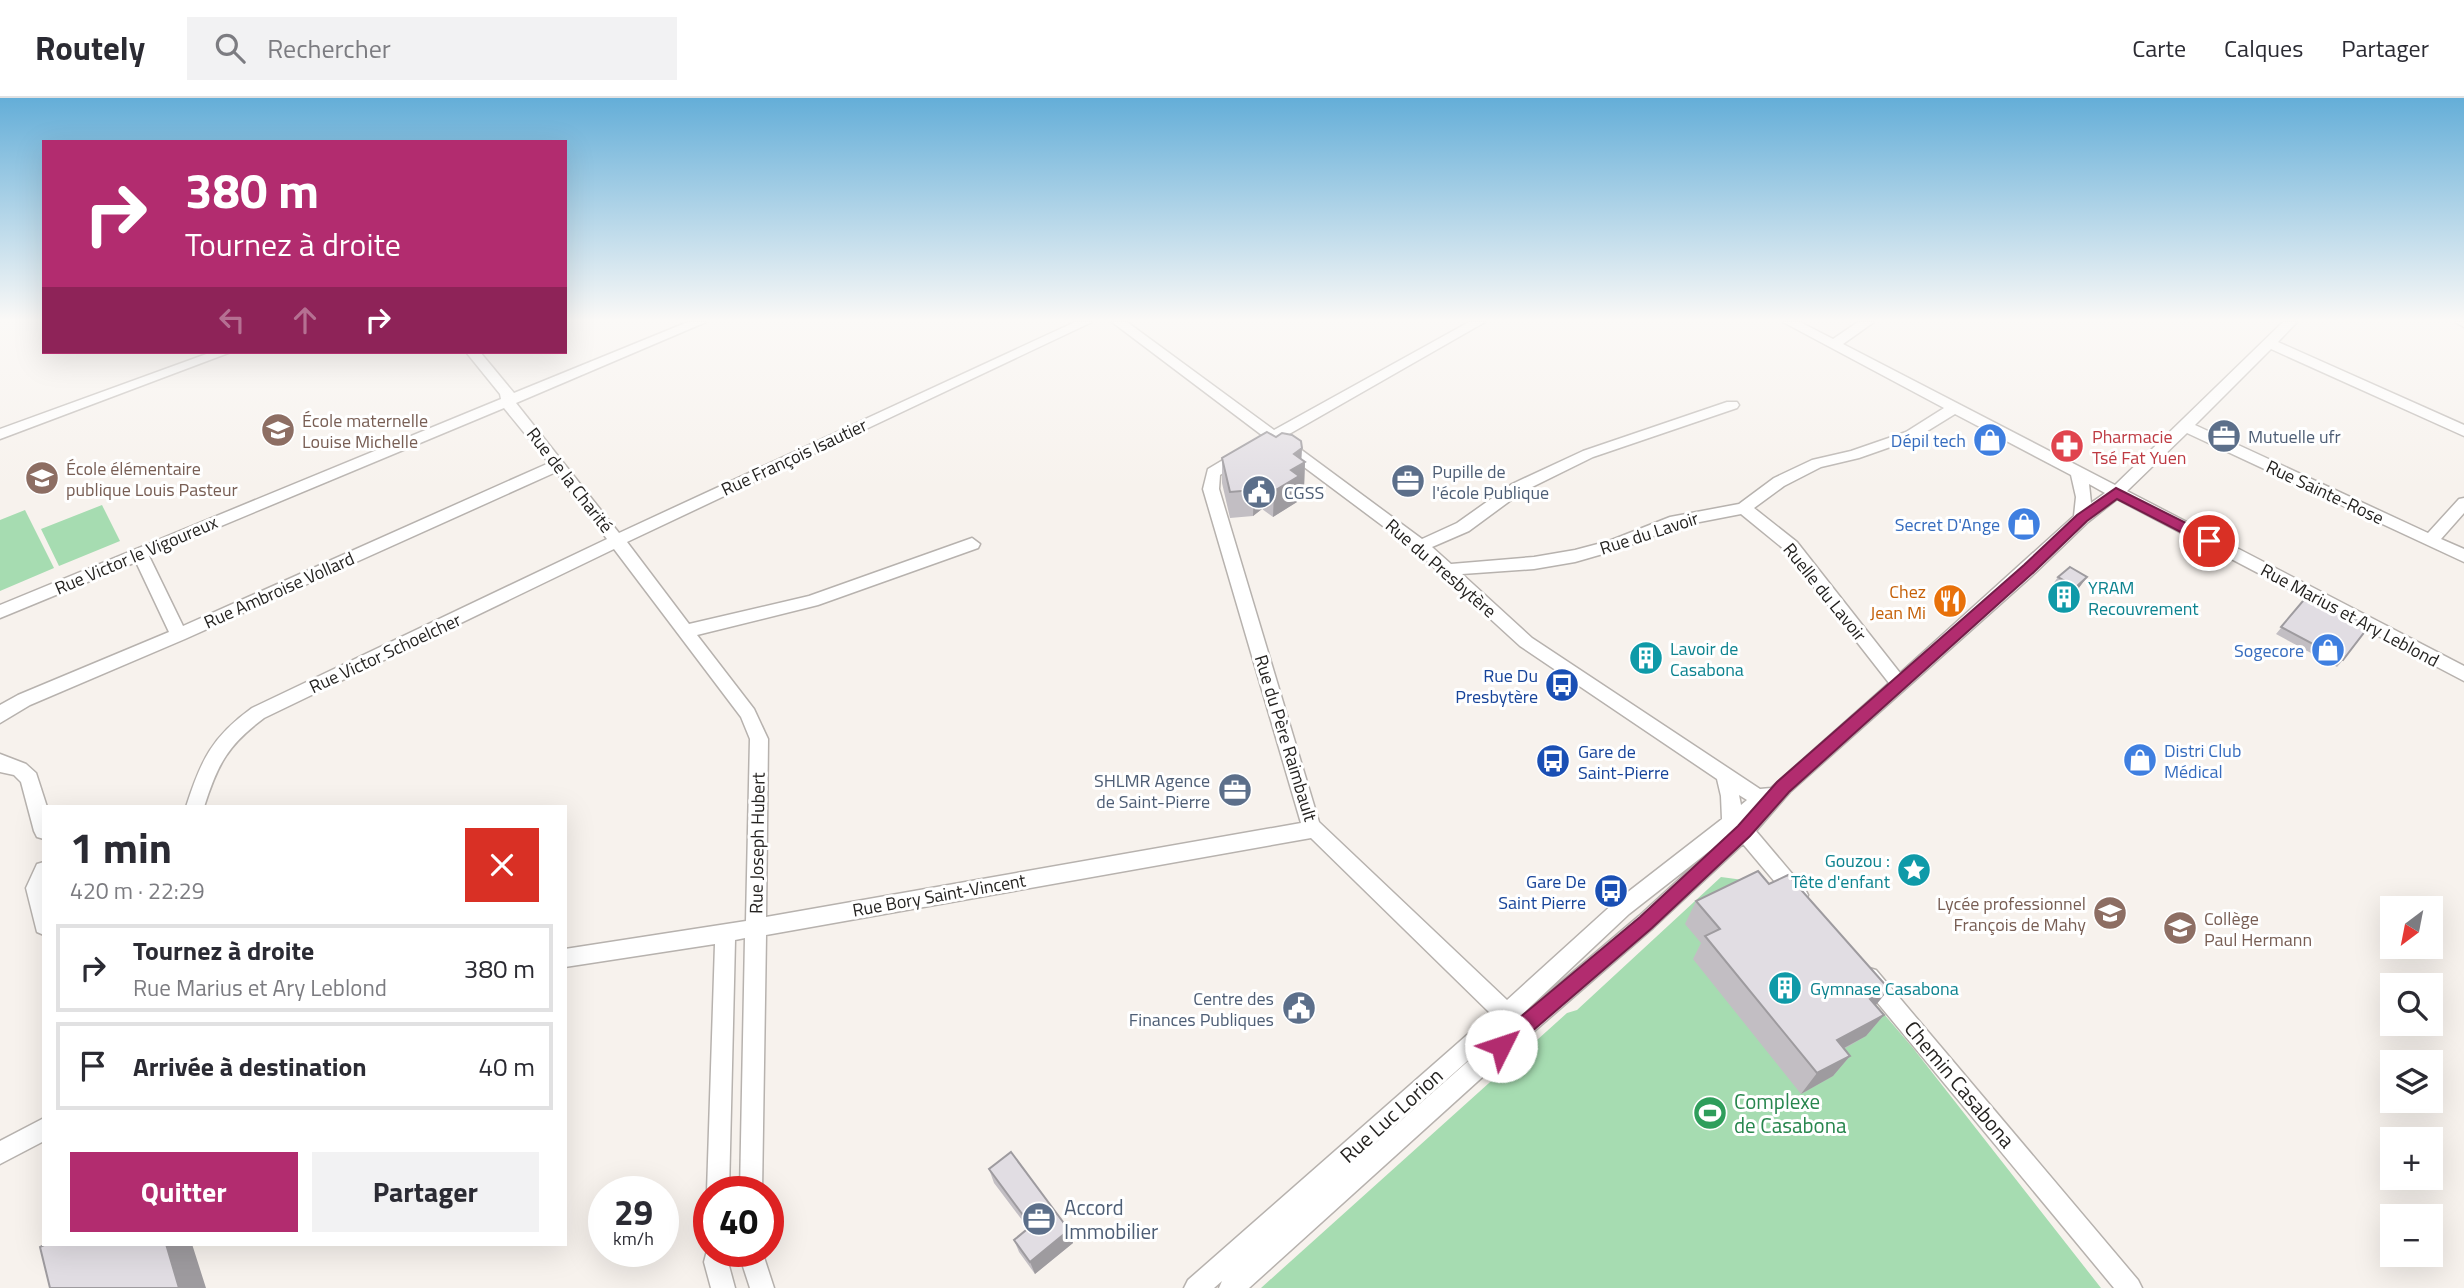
<!DOCTYPE html>
<html lang="fr">
<meta charset="utf-8">
<style>
:root{--surface:#fff;--page:#f2f2f3;--text:#2b2b33;--muted:#7c7c81;--line:#e1e1e2;--accent:#b22c6f}
body{margin:0;font-family:"Titillium Web",sans-serif;background:var(--page);color:var(--text);height:100vh;display:flex;flex-direction:column;font-size:26px;white-space:nowrap}
*{box-sizing:border-box;margin:0}
p{font-size:23px;color:var(--muted)}
.icon{flex:none;width:38px;height:38px;fill:none;stroke:currentColor;stroke-width:2;stroke-linecap:round;stroke-linejoin:round}
.map{position:relative;flex:1;overflow:hidden}
.panel{position:absolute;left:42px;top:707px;width:525px;height:441px;display:flex;flex-direction:column;background:var(--surface);border-radius:0px;box-shadow:0 7px 28px #0002}
.panel>*{flex:none}
.banner{position:absolute;left:42px;top:42px;width:525px;height:214px;border-radius:0px;box-shadow:0 7px 28px #0002;background:#b22c6f;color:#fff;overflow:hidden}
.needle{width:46px;rotate:212deg}
.buttons{position:absolute;left:2380px;top:798px;display:grid;gap:14px}
.buttons a{display:grid;place-items:center;width:63px;height:63px;border-radius:0px;background:var(--surface);box-shadow:0 7px 28px #0002;font-size:35px}
.speed{position:absolute;left:588px;top:1078px;display:flex;gap:14px;font-size:35px;font-weight:700;text-align:center}
.speed>*{display:grid;place-content:center;width:91px;height:91px;border-radius:50%;background:var(--surface);box-shadow:0 7px 28px #0002;line-height:1}
.speed small{font-size:18px;font-weight:400}
.speed .limit{border:10px solid #d22;background:#fff;color:#111}
.pin{position:absolute;display:grid;place-items:center;width:60px;height:60px;color:#fff;margin:-30px;border:4px solid #fff;border-radius:50%;box-shadow:0 2px 7px #0007}
.me{position:absolute;width:77px;margin:-38px;rotate:49deg;stroke-linejoin:round;filter:drop-shadow(0 0 5px #0008)}
.turn{display:flex;align-items:center;gap:24px;height:147px;padding:0 28px;font-size:32px}
.turn .icon{width:91px;height:91px;stroke-width:2.5}
.turn b{display:block;font-size:49px;line-height:60px}
.lanes{display:flex;align-items:center;height:66px;padding:0 28px;background:#0003;justify-content:center;gap:35px;direction:ltr}
.lanes .off{opacity:.35}
.round{display:grid;place-items:center;flex:none;width:74px;height:74px;border-radius:0px;background:var(--page)}
.summary{display:flex;align-items:center;justify-content:space-between;height:119px;padding:0 28px}
h1{font-size:42px;font-weight:700;line-height:52px}
.action{display:flex;gap:14px;margin-top:auto;padding:14px 28px}
.action a{flex:1;height:80px;border-radius:0px;background:var(--accent);color:#fff;font-size:28px;font-weight:700;line-height:80px;text-align:center}
.action a+a{background:var(--page);color:var(--text)}
ul{padding:0;list-style:none}
li{display:flex;align-items:center;gap:21px;height:88px;margin:0 14px 10px;padding:0 14px;border:4px solid var(--line);border-radius:0px}
li div{flex:1}
li b{display:block;font-size:26px}
li em{font-style:normal}
header{display:flex;align-items:center;gap:42px;box-sizing:border-box;height:98px;padding:0 35px;background:var(--surface);border-bottom:2px solid var(--line)}
header strong{font-size:33px}
nav{display:flex;gap:38px;margin-inline-start:auto;font-size:24px}
.search{width:490px;height:63px;background:var(--page);display:flex;align-items:center;gap:18px;box-sizing:border-box;padding:0 24px;border-radius:0px;color:var(--muted);font-size:26px}
.map>svg:first-child{display:block}
.green{fill:#a6dcb1}
.lines{fill:none;stroke-linecap:round;stroke-linejoin:round}
.minor-casing{stroke:#b7b2ae;stroke-width:3}
.minor{fill:#fff;fill-rule:evenodd}
.wall{fill:#c2bec3}
.shaded-wall{fill:#9e9b9f}
.building{fill:#e1dde3;stroke:#9e9b9f;stroke-width:2}
.route{fill:#b22c6f;stroke:#741d48;stroke-width:2}
.labels{text-anchor:middle;dominant-baseline:central;stroke-width:6;stroke-linejoin:round;paint-order:stroke}
.education-label{font-size:18px;fill:#785e54;stroke:#fff;text-anchor:start}
.health-label{font-size:18px;fill:#be3a42;stroke:#fff;text-anchor:start}
.service-label{font-size:18px;fill:#4e5e75;stroke:#fff;text-anchor:start}
.shop-label{font-size:18px;fill:#366cbe;stroke:#fff;text-anchor:end}
.street-label{font-size:18px;fill:#252321;stroke:#fff}
.culture-label{font-size:18px;fill:#0d838f;stroke:#fff;text-anchor:start}
.food-label{font-size:18px;fill:#c56008;stroke:#fff;text-anchor:end}
.transit-label{font-size:18px;fill:#164399;stroke:#fff;text-anchor:end}
.near-street-label{font-size:21px;fill:#252321;stroke:#fff}
.near-leisure-label{font-size:21px;fill:#27864d;stroke:#fff;text-anchor:start}
.near-service-label{font-size:21px;fill:#4e5e75;stroke:#fff;text-anchor:start}
</style>
<header>
<strong>Routely</strong>
<div class="search"><svg class="icon" aria-label="search" viewBox="0 0 24 24"><circle cx="10" cy="10" r="6"/><path d="M15 15l6 6"/></svg>Rechercher</div>
<nav><a>Carte</a><a>Calques</a><a>Partager</a></nav>
</header>
<div class="map">
<svg width="2464" height="1190" viewBox="0 0 2464 1190">
<rect width="100%" height="100%" fill="#f7f2ed"/>
<path class="green" d="M 102,407 L 120,443 L 59,468 L 41,431 Z
M 25,412 L 54,470 L 0,493 L 0,422 Z
M 1721,779 L 1773,786 L 1913,950 L 2101,1190 L 1261,1190 L 1567,915 L 1577,912 Z"/>
<g class="lines">
<g class="minor-casing">
<path id="minor" d="M 688,224 L 706,224 L 516,305 L 619,435 L 1075,224 L 1092,224 L 627,444 L 689,526 L 809,498 L 972,440 L 980,446 L 978,450 L 818,507 L 697,537 L 754,611 L 768,641 L 766,819 L 1301,725 L 1203,391 L 1208,371 L 1263,338 L 1112,224 L 1127,224 L 1274,332 L 1469,224 L 1485,224 L 1284,339 L 1422,441 L 1457,425 L 1512,386 L 1583,353 L 1727,304 L 1737,304 L 1739,307 L 1737,310 L 1593,359 L 1522,394 L 1469,433 L 1432,449 L 1451,466 L 1534,459 L 1575,452 L 1609,443 L 1670,419 L 1739,406 L 1774,380 L 1812,362 L 1851,353 L 1906,334 L 1944,310 L 1783,224 L 1800,224 L 1833,241 L 1858,224 L 1874,224 L 1843,246 L 2115,387 L 2283,224 L 2297,224 L 2278,244 L 2464,327 L 2464,338 L 2271,251 L 2195,327 L 2428,435 L 2459,401 L 2464,400 L 2464,415 L 2441,441 L 2464,451 L 2464,464 L 2187,335 L 2127,393 L 2464,568 L 2464,583 L 2117,401 L 2088,424 L 2035,475 L 1790,694 L 1756,733 L 1805,791 L 1808,797 L 1805,803 L 1798,806 L 1791,803 L 1743,746 L 1653,830 L 1509,955 L 1249,1190 L 1219,1190 L 1222,1183 L 1214,1190 L 1184,1190 L 1188,1182 L 1491,916 L 1311,740 L 766,837 L 762,1094 L 740,1094 L 745,840 L 735,842 L 729,1094 L 709,1094 L 709,1099 L 707,1094 L 715,846 L 565,869 L 565,851 L 746,823 L 750,641 L 741,619 L 614,451 L 264,620 C 228,647 218,665 204,709 L 186,709 C 201,662 212,639 252,610 L 607,441 L 556,374 L 185,541 L 30,607 L 0,625 L 0,607 L 18,597 L 169,534 L 136,464 L 0,520 L 0,507 L 501,301 L 500,296 L 466,254 L 480,254 L 514,295 ZM 504,310 L 549,365 L 183,528 L 149,458 ZM 1955,316 L 2071,377 L 2076,399 L 2074,418 L 1900,575 L 1797,444 L 1754,410 L 1784,388 L 1821,369 L 1859,360 L 1916,340 ZM 1272,345 L 1415,452 L 1520,548 L 1717,681 L 1721,698 L 1722,721 L 1615,804 L 1507,902 L 1319,724 L 1219,391 L 1220,377 ZM 2089,386 L 2105,395 L 2091,405 ZM 1741,416 L 1785,452 L 1889,585 L 1771,690 L 1760,691 L 1532,540 L 1462,476 L 1534,471 L 1575,464 L 1620,451 L 1679,428 ZM 1739,697 L 1747,702 L 1741,707 ZM 1712,751 L 1639,818 L 1514,924 L 1629,816 ZM 1491,942 L 1491,943 L 1354,1064 Z
M 2455,224 L 2464,224 L 2464,229 Z
M 212,254 L 231,254 L 0,341 L 0,331 Z
M 0,656 L 26,666 L 36,675 L 47,709 L 44,709 L 44,741 L 37,739 L 34,733 L 21,684 L 14,677 L 0,674 Z
M 44,764 L 44,837 L 37,834 L 26,790 L 37,766 Z
M 1869,870 L 1876,872 L 2138,1182 L 2142,1190 L 2114,1190 L 1862,886 L 1859,879 L 1862,872 Z
M 44,1020 L 44,1043 L 0,1066 L 0,1043 Z
M 709,1145 L 709,1153 L 729,1153 L 728,1164 L 735,1190 L 711,1190 L 704,1164 Z
M 738,1153 L 762,1153 L 774,1190 L 750,1190 Z"/>
</g>
<use href="#minor" class="minor"/>
</g>
<path class="wall" d="M 1276,339 L 1302,350 L 1301,361 L 1305,364 L 1304,390 L 1298,393 L 1297,404 L 1273,419 L 1262,411 L 1253,418 L 1230,420 L 1222,385 L 1222,360 Z
M 2058,479 L 2087,479 L 2078,491 L 2067,502 L 2049,492 Z
M 2308,497 L 2343,562 L 2337,569 L 2276,536 Z
M 1696,803 L 1875,908 L 1884,917 L 1866,938 L 1844,951 L 1850,958 L 1833,978 L 1801,996 L 1693,861 L 1701,845 L 1685,826 Z
M 989,1071 L 1069,1132 L 1073,1145 L 1035,1176 L 1019,1154 L 1014,1142 L 1028,1130 L 994,1085 Z"/>
<path class="shaded-wall" d="M 1302,350 L 1301,367 L 1305,364 L 1304,390 L 1298,393 L 1297,404 L 1273,419 L 1274,393 L 1294,356 Z
M 1263,385 L 1262,411 L 1253,418 L 1254,392 Z
M 2087,479 L 2078,491 L 2067,502 L 2076,489 Z
M 1889,891 L 1872,912 L 1870,901 Z
M 1884,917 L 1866,938 L 1820,963 L 1837,942 Z
M 1850,958 L 1833,978 L 1801,996 L 1817,975 Z
M 1069,1132 L 1073,1145 L 1035,1176 L 1030,1164 Z
M 166,1146 L 192,1146 L 206,1190 L 179,1190 Z"/>
<path class="building" d="M 1267,334 L 1276,339 L 1282,335 L 1292,337 L 1301,343 L 1302,350 L 1294,356 L 1305,364 L 1291,372 L 1299,378 L 1274,393 L 1263,385 L 1254,392 L 1230,394 L 1222,360 Z
M 2070,469 L 2087,479 L 2076,489 L 2058,479 Z
M 2308,497 L 2369,528 L 2343,562 L 2281,529 Z
M 1758,773 L 1769,786 L 1788,777 L 1889,891 L 1870,901 L 1884,917 L 1837,942 L 1850,958 L 1817,975 L 1705,838 L 1720,831 L 1696,803 Z
M 1011,1054 L 1069,1132 L 1030,1164 L 1014,1142 L 1031,1128 L 989,1071 Z
M 46,1146 L 166,1146 L 179,1190 L 50,1190 L 40,1149 Z"/>
<linearGradient id="sky" x2="0" y2="1"><stop stop-color="#64aed8"/><stop offset="0.57" stop-color="#fbf9f7"/><stop offset="1" stop-color="#fbf9f7" stop-opacity="0"/></linearGradient>
<rect width="2464" height="390" fill="url(#sky)"/>
<path class="route" d="M 2116,390 L 2214,439 L 2216,443 L 2209,448 L 2204,446 L 2117,401 L 2087,423 L 2034,474 L 1789,694 L 1750,738 L 1652,830 L 1508,954 L 1501,957 L 1494,954 L 1491,948 L 1494,941 L 1640,819 L 1738,728 L 1777,684 L 2024,467 L 2077,417 Z"/>
<defs>
<g id="school-disc" transform="scale(1.75)"><circle r="9.5" fill="#8d6e63" stroke="#fff"/><path d="M0-5L7-2L0 1L-7-2ZM-4 1L0 2.5L4 1V4Q0 6-4 4Z" fill="#fff"/></g>
<g id="office-disc" transform="scale(1.75)"><circle r="9.5" fill="#5c6f8a" stroke="#fff"/><path d="M-6-3h4V-5.5h4V-3h4V5H-6ZM-1-4.5V-3h2v-1.5ZM-6 0V1H6V0Z" fill="#fff"/></g>
<g id="shop-disc" transform="scale(1.75)"><circle r="9.5" fill="#3f7fe0" stroke="#fff"/><path d="M-5-2.5h2.3a2.7 3.5 0 0 1 5.4 0H5L5.5 6h-11ZM-1.5-2.5h3a1.5 2.3 0 0 0-3 0Z" fill="#fff"/></g>
<g id="pharmacy-disc" transform="scale(1.75)"><circle r="9.5" fill="#e0444e" stroke="#fff"/><path d="M-2-6h4v4h4v4h-4v4h-4v-4h-4v-4h4Z" fill="#fff"/></g>
<g id="civic-disc" transform="scale(1.75)"><circle r="9.5" fill="#5c6f8a" stroke="#fff"/><path d="M-.6-6.5H3V-4.5H.6V-3L4-1V1h2V6H-6V1h2V-1L-.6-3ZM-1.2 2.5V6h2.4V2.5Z" fill="#fff"/></g>
<g id="building-disc" transform="scale(1.75)"><circle r="9.5" fill="#0f9aa8" stroke="#fff"/><path d="M-4-6H4V6H1V3H-1V6H-4ZM-2.5-4.3h1.7v1.8h-1.7ZM.8-4.3h1.7v1.8H.8ZM-2.5-1h1.7V.8h-1.7ZM.8-1h1.7V.8H.8Z" fill="#fff"/></g>
<g id="restaurant-disc" transform="scale(1.75)"><circle r="9.5" fill="#e8710a" stroke="#fff"/><path d="M-5-6h1v4h1v-4h1v4h1v-4h1v5L-1.5 .5V6h-2V.5L-5-1ZM5-6V6H3V1.5H1.5Q1.5-4 5-6Z" fill="#fff"/></g>
<g id="bus-disc" transform="scale(1.75)"><circle r="9.5" fill="#1a4fb4" stroke="#fff"/><path d="M-5-6H5V4H4V6H2V4H-2V6H-4V4H-5ZM-3.5-4V0h7V-4ZM-3.5 1.2v1.5H-2V1.2ZM2 1.2v1.5H3.5V1.2Z" fill="#fff"/></g>
<g id="sight-disc" transform="scale(1.75)"><circle r="9.5" fill="#0f9aa8" stroke="#fff"/><path d="M0-6L1.8-2.2L6-1.7L2.9 1.2L3.7 5.4L0 3.3L-3.7 5.4L-2.9 1.2L-6-1.7L-1.8-2.2Z" fill="#fff"/></g>
<g id="stadium-disc" transform="scale(1.75)"><circle r="9.5" fill="#2e9e5b" stroke="#fff"/><path d="M0-5a6.5 5 0 1 0 0 10a6.5 5 0 1 0 0-10ZM-3.5-1.8h7v3.6h-7Z" fill="#fff"/></g>
</defs>
<g fill-rule="evenodd">
<use href="#school-disc" x="278" y="332"/>
<use href="#office-disc" x="2224" y="338"/>
<use href="#shop-disc" x="1990" y="342"/>
<use href="#pharmacy-disc" x="2067" y="348"/>
<use href="#school-disc" x="42" y="380"/>
<use href="#office-disc" x="1408" y="383"/>
<use href="#civic-disc" x="1259" y="394"/>
<use href="#shop-disc" x="2024" y="426"/>
<use href="#building-disc" x="2064" y="499"/>
<use href="#restaurant-disc" x="1950" y="503"/>
<use href="#shop-disc" x="2328" y="552"/>
<use href="#building-disc" x="1646" y="560"/>
<use href="#bus-disc" x="1562" y="587"/>
<use href="#shop-disc" x="2140" y="662"/>
<use href="#bus-disc" x="1553" y="663"/>
<use href="#office-disc" x="1235" y="692"/>
<use href="#sight-disc" x="1914" y="772"/>
<use href="#bus-disc" x="1611" y="793"/>
<use href="#school-disc" x="2110" y="815"/>
<use href="#school-disc" x="2180" y="830"/>
<use href="#building-disc" x="1785" y="890"/>
<use href="#civic-disc" x="1299" y="910"/>
<use href="#stadium-disc" x="1710" y="1015"/>
<use href="#office-disc" x="1039" y="1121"/>
</g>
<g class="labels">
<g class="education-label">
<text x="302" y="322">École maternelle<tspan x="302" dy="21">Louise Michelle</tspan></text>
<text x="66" y="370">École élémentaire<tspan x="66" dy="21">publique Louis Pasteur</tspan></text>
<text x="2086" y="805" text-anchor="end">Lycée professionnel<tspan x="2086" dy="21">François de Mahy</tspan></text>
<text x="2204" y="820">Collège<tspan x="2204" dy="21">Paul Hermann</tspan></text>
</g>
<g class="health-label">
<text x="2092" y="338">Pharmacie<tspan x="2092" dy="21">Tsé Fat Yuen</tspan></text>
</g>
<g class="service-label">
<text x="2248" y="338">Mutuelle ufr</text>
<text x="1432" y="373">Pupille de<tspan x="1432" dy="21">l'école Publique</tspan></text>
<text x="1284" y="394">CGSS</text>
<text x="1210" y="682" text-anchor="end">SHLMR Agence<tspan x="1210" dy="21">de Saint-Pierre</tspan></text>
<text x="1274" y="900" text-anchor="end">Centre des<tspan x="1274" dy="21">Finances Publiques</tspan></text>
</g>
<g class="shop-label">
<text x="1966" y="342">Dépil tech</text>
<text x="2000" y="426">Secret D'Ange</text>
<text x="2304" y="552">Sogecore</text>
<text x="2164" y="652" text-anchor="start">Distri Club<tspan x="2164" dy="21">Médical</tspan></text>
</g>
<g class="street-label">
<text transform="translate(794 359) rotate(-25)">Rue François Isautier</text>
<text transform="translate(570 382) rotate(52)">Rue de la Charité</text>
<text transform="translate(2325 394) rotate(25)">Rue Sainte-Rose</text>
<text transform="translate(1649 435) rotate(-18)">Rue du Lavoir</text>
<text transform="translate(136 457) rotate(-23)">Rue Victor le Vigoureux</text>
<text transform="translate(1441 470) rotate(41)">Rue du Presbytère</text>
<text transform="translate(279 492) rotate(-24)">Rue Ambroise Vollard</text>
<text transform="translate(1825 494) rotate(51)">Ruelle du Lavoir</text>
<text transform="translate(2350 517) rotate(28)">Rue Marius et Ary Leblond</text>
<text transform="translate(385 555) rotate(-25)">Rue Victor Schoelcher</text>
<text transform="translate(1286 640) rotate(73)">Rue du Père Raimbault</text>
<text transform="translate(757 745) rotate(-89)">Rue Joseph Hubert</text>
<text transform="translate(939 797) rotate(-10)">Rue Bory Saint-Vincent</text>
</g>
<g class="culture-label">
<text x="2088" y="489">YRAM<tspan x="2088" dy="21">Recouvrement</tspan></text>
<text x="1670" y="550">Lavoir de<tspan x="1670" dy="21">Casabona</tspan></text>
<text x="1890" y="762" text-anchor="end">Gouzou :<tspan x="1890" dy="21">Tête d'enfant</tspan></text>
<text x="1810" y="890">Gymnase Casabona</text>
</g>
<g class="food-label">
<text x="1926" y="493">Chez<tspan x="1926" dy="21">Jean Mi</tspan></text>
</g>
<g class="transit-label">
<text x="1538" y="577">Rue Du<tspan x="1538" dy="21">Presbytère</tspan></text>
<text x="1578" y="653" text-anchor="start">Gare de<tspan x="1578" dy="21">Saint-Pierre</tspan></text>
<text x="1586" y="783">Gare De<tspan x="1586" dy="21">Saint Pierre</tspan></text>
</g>
<g class="near-street-label">
<text transform="translate(1960 986) rotate(50)">Chemin Casabona</text>
<text transform="translate(1391 1017) rotate(-42)">Rue Luc Lorion</text>
</g>
<g class="near-leisure-label">
<text x="1734" y="1003">Complexe<tspan x="1734" dy="24">de Casabona</tspan></text>
</g>
<g class="near-service-label">
<text x="1064" y="1109">Accord<tspan x="1064" dy="24">Immobilier</tspan></text>
</g>
</g>
</svg>
<div class="buttons">
<a><svg class="needle" viewBox="-14 -14 28 28"><path d="M0-13l5 13h-10z" fill="#e53935"/><path d="M0 13l5-13h-10z" fill="#7c7c81"/></svg></a>
<a><svg class="icon" aria-label="search" viewBox="0 0 24 24"><circle cx="10" cy="10" r="6"/><path d="M15 15l6 6"/></svg></a>
<a><svg class="icon" aria-label="layers" viewBox="0 0 24 24"><path d="M12 4l9 5-9 5-9-5zM3 14l9 5 9-5"/></svg></a>
<a>+</a>
<a>−</a>
</div>
<div class="speed"><div>29<small>km/h</small></div><div class="limit">40</div></div>
<div class="pin" style="left:2209px;top:443px;background:#d93025"><svg class="icon" aria-label="arrive" viewBox="0 0 24 24"><path d="M6 21V4h12l-3 4 3 4H6"/></svg></div>
<svg class="me" style="left:1501px;top:948px" viewBox="-20 -20 40 40"><circle r="19" fill="#fff"/><path d="M0-13L10 11 0 6-10 11z" fill="#b22c6f"/></svg>
<div class="banner">
<div class="turn"><svg class="icon" aria-label="right" viewBox="0 0 24 24"><path d="M7 20v-9h11M14 6l5 5-5 5"/></svg><div><b>380 m</b>Tournez à droite</div></div>
<div class="lanes"><svg class="icon off" aria-label="left" viewBox="0 0 24 24"><path d="M17 20v-9H6M10 6l-5 5 5 5"/></svg><svg class="icon off" aria-label="ahead" viewBox="0 0 24 24"><path d="M12 20V5M6 11l6-6 6 6"/></svg><svg class="icon" aria-label="right" viewBox="0 0 24 24"><path d="M7 20v-9h11M14 6l5 5-5 5"/></svg></div>
</div>
<section class="panel">
<div class="summary"><div><h1>1 min</h1><p>420 m · 22:29</p></div><a class="round" style="background:#d93025;color:#fff"><svg class="icon" aria-label="close" viewBox="0 0 24 24"><path d="M6 6l12 12M18 6L6 18"/></svg></a></div>
<ul>
<li><svg class="icon" aria-label="right" viewBox="0 0 24 24"><path d="M7 20v-9h11M14 6l5 5-5 5"/></svg><div><b>Tournez à droite</b><p>Rue Marius et Ary Leblond</p></div><em>380 m</em></li>
<li><svg class="icon" aria-label="arrive" viewBox="0 0 24 24"><path d="M6 21V4h12l-3 4 3 4H6"/></svg><div><b>Arrivée à destination</b></div><em>40 m</em></li>
</ul>
<div class="action"><a>Quitter</a><a>Partager</a></div>
</section>
</div>
